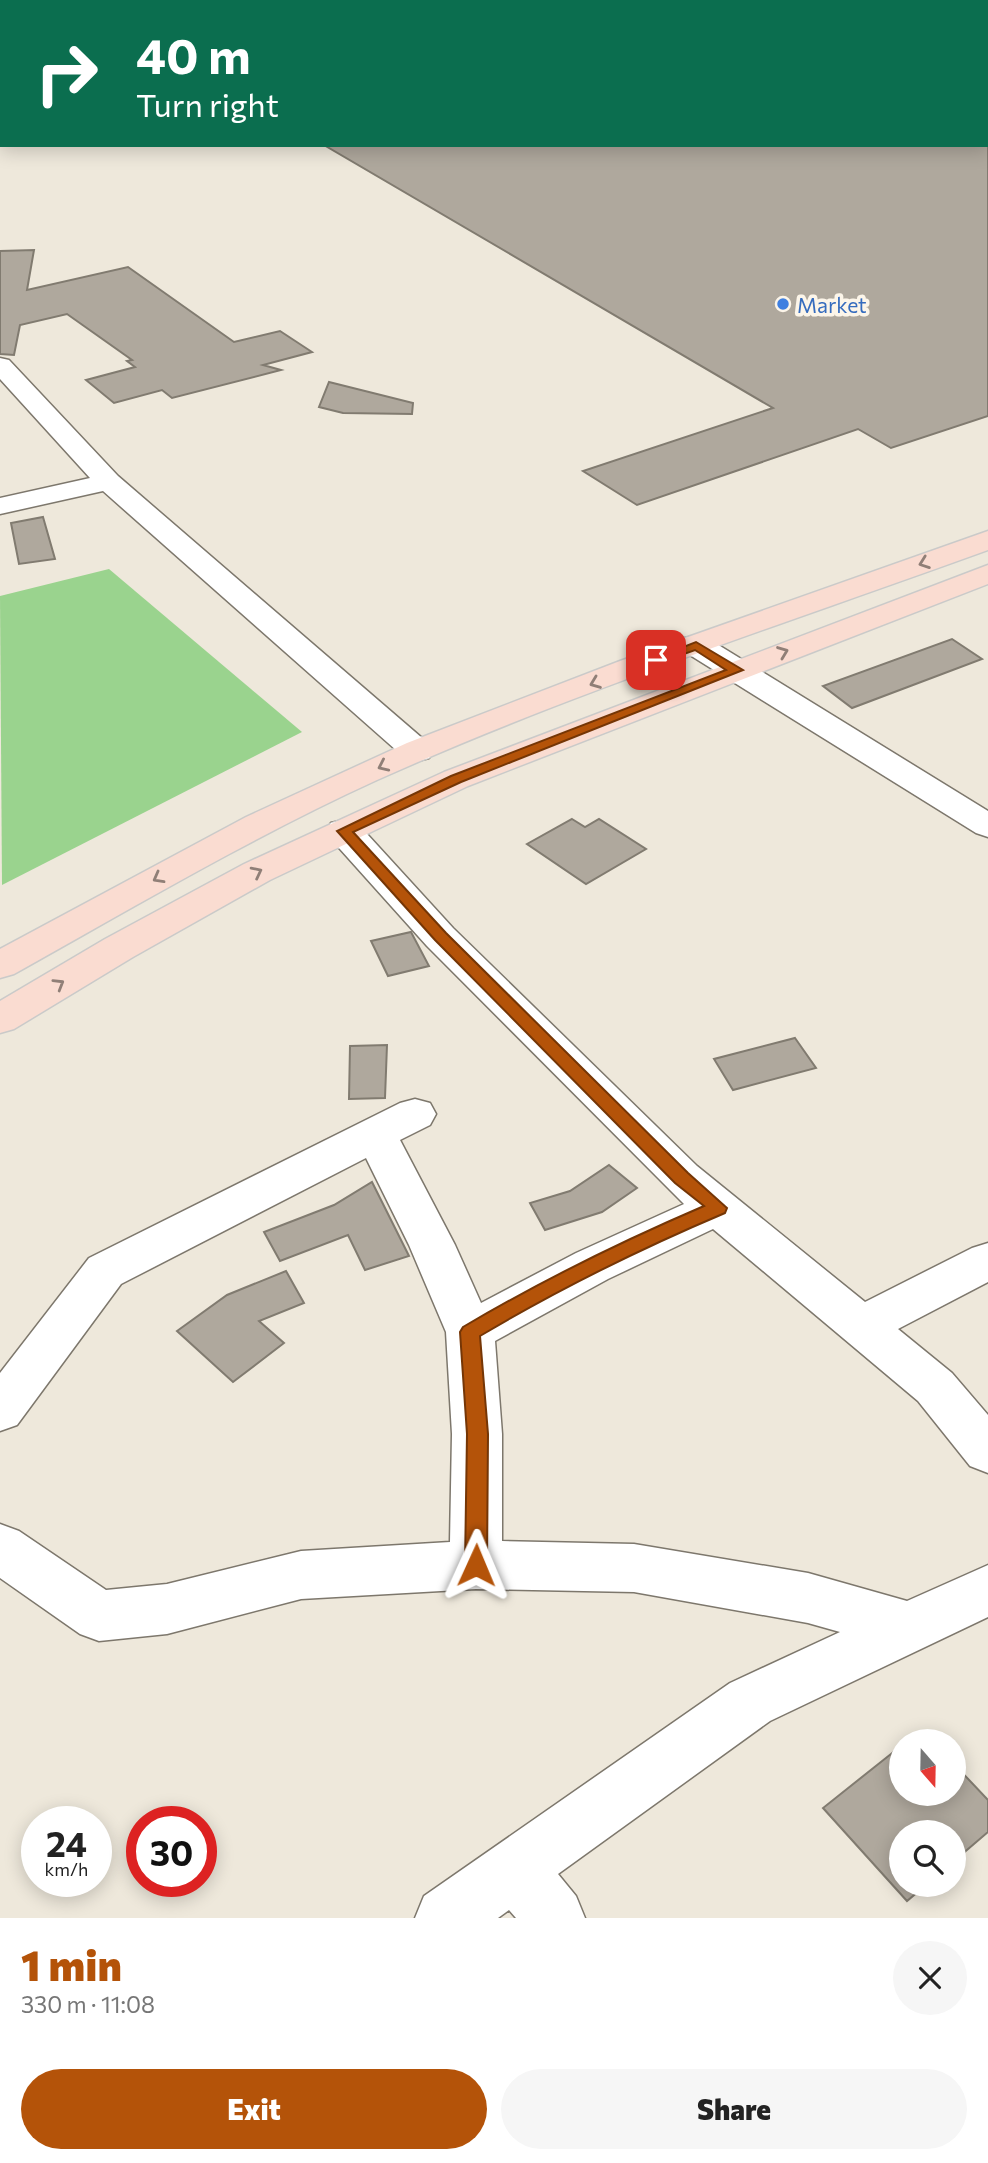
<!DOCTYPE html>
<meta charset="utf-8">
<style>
:root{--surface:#fff;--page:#f6f6f6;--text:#222;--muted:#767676;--accent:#b45309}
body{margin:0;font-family:Commissioner,sans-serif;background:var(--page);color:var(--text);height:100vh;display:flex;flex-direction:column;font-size:26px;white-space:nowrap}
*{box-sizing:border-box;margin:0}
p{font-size:23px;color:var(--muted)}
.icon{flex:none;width:38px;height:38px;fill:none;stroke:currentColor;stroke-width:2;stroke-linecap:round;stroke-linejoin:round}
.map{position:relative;height:1918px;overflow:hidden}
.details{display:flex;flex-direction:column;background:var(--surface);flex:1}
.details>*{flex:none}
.guide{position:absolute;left:0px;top:0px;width:989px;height:147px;box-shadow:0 4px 18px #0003;background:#0b6e4f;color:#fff;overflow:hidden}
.needle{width:46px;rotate:160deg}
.tools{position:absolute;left:889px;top:1729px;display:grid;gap:14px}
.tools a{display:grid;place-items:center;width:77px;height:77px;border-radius:50%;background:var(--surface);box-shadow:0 4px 18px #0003;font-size:35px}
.speed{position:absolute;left:21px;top:1806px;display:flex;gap:14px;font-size:35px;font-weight:700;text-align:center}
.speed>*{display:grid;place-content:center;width:91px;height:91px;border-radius:50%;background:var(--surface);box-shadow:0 4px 18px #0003;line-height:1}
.speed small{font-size:18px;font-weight:400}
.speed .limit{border:10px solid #d22;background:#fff;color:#111}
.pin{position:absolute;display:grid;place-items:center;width:60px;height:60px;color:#fff;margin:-30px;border-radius:14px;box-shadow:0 4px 10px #0006}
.me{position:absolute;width:77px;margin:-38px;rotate:1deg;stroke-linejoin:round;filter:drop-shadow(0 0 5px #0008)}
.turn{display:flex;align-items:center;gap:24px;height:147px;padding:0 21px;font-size:32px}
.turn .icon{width:91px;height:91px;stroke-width:2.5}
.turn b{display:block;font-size:49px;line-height:60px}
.round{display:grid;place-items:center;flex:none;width:74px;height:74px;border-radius:37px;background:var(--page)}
.summary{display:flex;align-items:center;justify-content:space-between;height:119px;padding:0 21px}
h1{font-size:42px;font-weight:800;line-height:52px;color:var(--accent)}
.primary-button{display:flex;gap:14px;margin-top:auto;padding:14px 21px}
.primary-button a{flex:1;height:80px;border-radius:42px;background:var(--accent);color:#fff;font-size:28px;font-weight:800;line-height:80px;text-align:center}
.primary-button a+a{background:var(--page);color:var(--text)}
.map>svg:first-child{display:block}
.green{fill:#9ad38e}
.building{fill:#afa89d;stroke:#817b70;stroke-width:2}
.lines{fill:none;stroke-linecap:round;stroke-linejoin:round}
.minor-casing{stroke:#7d776c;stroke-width:3}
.major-casing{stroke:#cacac9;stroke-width:3}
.minor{fill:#fff;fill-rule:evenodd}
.major{fill:#fadcd1;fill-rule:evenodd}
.oneway{stroke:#907f77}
.route{fill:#b45309;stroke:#753606;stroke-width:2}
.shop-dot{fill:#3f7fe0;stroke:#fcf5e9;stroke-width:2.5}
.labels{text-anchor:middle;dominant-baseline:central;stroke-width:7;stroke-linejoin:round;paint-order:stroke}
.far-shop-label{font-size:21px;fill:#366cbe;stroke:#fcf5e9;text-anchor:start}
</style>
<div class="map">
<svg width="988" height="1918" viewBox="0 0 988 1918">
<rect width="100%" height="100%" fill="#eee8db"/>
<path class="green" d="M 109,569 L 302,732 L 2,885 L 0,596 Z"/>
<path class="building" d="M 324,145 L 988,145 L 988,416 L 891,448 L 858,429 L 637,505 L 583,471 L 773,408 Z
M 34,250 L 27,290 L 128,267 L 234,342 L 280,331 L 312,352 L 263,365 L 281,370 L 172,398 L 162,390 L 114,403 L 86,380 L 135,367 L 127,361 L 132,360 L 67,314 L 20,325 L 14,355 L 0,354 L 0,251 Z
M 329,382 L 413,403 L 412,414 L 343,413 L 319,407 Z
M 43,517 L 55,559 L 19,564 L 11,523 Z
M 952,639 L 982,659 L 852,708 L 823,686 Z
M 572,819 L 585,827 L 599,819 L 646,849 L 586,884 L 527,844 Z
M 411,932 L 429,966 L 388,976 L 371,941 Z
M 795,1038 L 816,1068 L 733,1090 L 714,1059 Z
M 387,1045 L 385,1098 L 349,1099 L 350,1046 Z
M 609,1165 L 637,1188 L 602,1212 L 545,1230 L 530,1203 L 570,1191 Z
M 372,1182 L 409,1256 L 365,1270 L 348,1235 L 280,1261 L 264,1232 L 334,1205 Z
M 286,1271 L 304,1303 L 259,1321 L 284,1343 L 233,1382 L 177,1331 L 227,1295 Z
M 901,1746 L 901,1794 L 954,1794 L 954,1764 L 988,1800 L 988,1832 L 954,1861 L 954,1832 L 901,1832 L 901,1885 L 926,1885 L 907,1901 L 823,1808 Z"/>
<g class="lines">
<g class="minor-casing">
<path id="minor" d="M 0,358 L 9,360 L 118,476 L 429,744 L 434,751 L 429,758 L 417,761 L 405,758 L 103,491 L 0,514 L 0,498 L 90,478 L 0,379 Z
M 696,636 L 707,638 L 988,811 L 988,837 L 976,833 L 685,652 L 681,645 L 685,638 Z
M 344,820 L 357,823 L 453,928 L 697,1166 L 865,1302 L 972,1248 L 988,1243 L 988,1282 L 898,1329 L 952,1373 L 988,1415 L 988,1473 L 970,1466 L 918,1401 L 713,1229 L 608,1279 L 495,1341 L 502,1434 L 502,1541 L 634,1544 L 808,1573 L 907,1601 L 988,1565 L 988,1617 L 770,1721 L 558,1874 L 576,1896 L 585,1918 L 516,1918 L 509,1910 L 498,1918 L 415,1918 L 424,1896 L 730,1683 L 840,1632 L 808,1623 L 634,1592 L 476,1589 L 301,1599 L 167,1634 L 99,1641 L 80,1634 L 0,1578 L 0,1524 L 19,1531 L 106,1590 L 167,1584 L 301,1551 L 450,1542 L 452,1434 L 446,1332 L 409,1245 L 366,1158 L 121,1284 L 17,1425 L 0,1431 L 0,1373 L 89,1258 L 400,1103 L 415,1099 L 430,1103 L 436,1114 L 430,1125 L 400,1140 L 455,1245 L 481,1303 L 576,1253 L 684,1204 L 427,946 L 331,839 L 326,831 L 331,823 Z"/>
</g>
<g class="major-casing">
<path id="major" d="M 554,0 L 570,0 L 553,2 Z
M 918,0 L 949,0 L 950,2 L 920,2 Z
M 970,0 L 988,0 L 988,6 L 987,2 Z
M 0,124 L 2,124 L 0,136 Z
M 988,531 L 988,550 C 784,624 575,691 377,780 C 252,837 134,907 14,974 L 0,978 L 0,949 L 246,817 L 407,743 L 620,661 Z
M 988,565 L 988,584 L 468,786 L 270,880 L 133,957 L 14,1029 L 0,1033 L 0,1001 L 105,939 L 244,864 L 444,772 Z"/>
</g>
<use href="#minor" class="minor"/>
<use href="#major" class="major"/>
</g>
<defs><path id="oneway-chevron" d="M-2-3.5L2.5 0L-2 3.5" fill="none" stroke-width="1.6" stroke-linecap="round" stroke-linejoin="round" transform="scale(1.75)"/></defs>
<g class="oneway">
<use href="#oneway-chevron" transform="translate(924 563) rotate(160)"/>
<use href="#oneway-chevron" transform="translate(783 652) rotate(-21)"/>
<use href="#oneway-chevron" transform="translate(595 683) rotate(159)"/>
<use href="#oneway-chevron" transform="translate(383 766) rotate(155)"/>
<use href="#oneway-chevron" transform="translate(257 872) rotate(-27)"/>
<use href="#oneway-chevron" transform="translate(158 878) rotate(151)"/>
<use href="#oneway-chevron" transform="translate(59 984) rotate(-31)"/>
</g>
<path class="route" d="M 696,642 L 743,670 L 461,782 L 353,832 L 446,933 L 688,1173 L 727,1208 L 725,1213 C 640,1249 559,1289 480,1336 L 488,1434 L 487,1565 L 484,1572 L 476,1575 L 468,1572 L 465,1565 L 467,1434 L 460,1332 L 463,1327 C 541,1281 620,1242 704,1206 L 675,1183 L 435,940 L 337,831 L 451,776 L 726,670 L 695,650 L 656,664 L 650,660 Z"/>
<circle class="shop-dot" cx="783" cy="304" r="7"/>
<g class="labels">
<g class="far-shop-label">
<text x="797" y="304">Market</text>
</g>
</g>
</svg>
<div class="tools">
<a><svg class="needle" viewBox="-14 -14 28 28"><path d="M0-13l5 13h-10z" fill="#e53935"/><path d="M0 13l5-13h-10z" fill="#767676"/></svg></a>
<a><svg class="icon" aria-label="search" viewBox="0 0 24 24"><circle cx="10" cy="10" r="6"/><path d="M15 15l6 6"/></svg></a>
</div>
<div class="speed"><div>24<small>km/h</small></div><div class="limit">30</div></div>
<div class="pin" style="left:656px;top:660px;background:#d93025"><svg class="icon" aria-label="arrive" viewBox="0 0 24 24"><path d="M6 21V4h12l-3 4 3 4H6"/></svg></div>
<svg class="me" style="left:476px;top:1565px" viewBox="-20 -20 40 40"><path d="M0-17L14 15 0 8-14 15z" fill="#b45309" stroke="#fff" stroke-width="4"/></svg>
<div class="guide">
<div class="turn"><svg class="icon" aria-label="right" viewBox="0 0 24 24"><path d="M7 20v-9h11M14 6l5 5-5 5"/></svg><div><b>40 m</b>Turn right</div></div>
</div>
</div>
<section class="details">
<div class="summary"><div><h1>1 min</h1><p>330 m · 11:08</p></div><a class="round"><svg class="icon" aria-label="close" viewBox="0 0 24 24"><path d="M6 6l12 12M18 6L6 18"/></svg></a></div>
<div class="primary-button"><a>Exit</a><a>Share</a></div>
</section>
